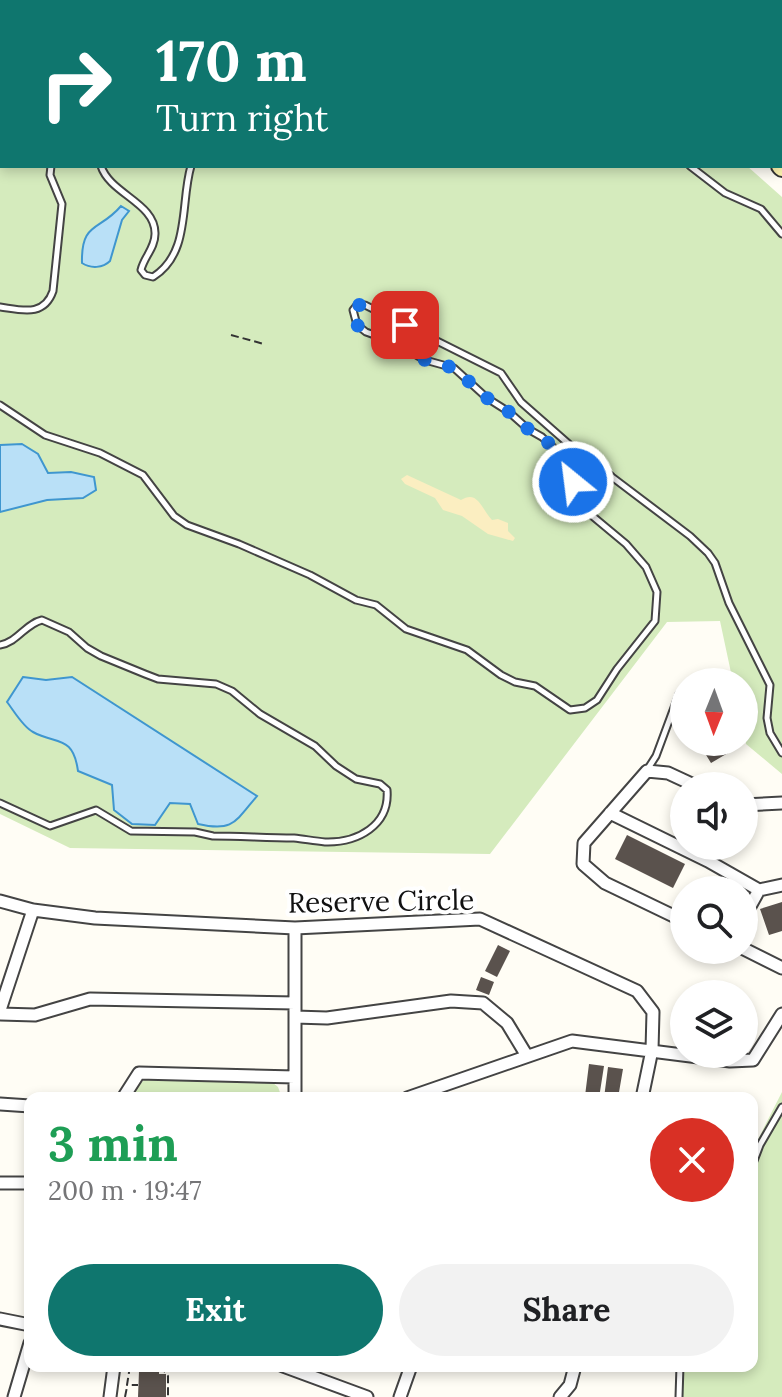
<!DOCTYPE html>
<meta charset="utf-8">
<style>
:root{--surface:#fff;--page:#f2f2f2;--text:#202124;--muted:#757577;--accent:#0f766e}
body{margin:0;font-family:Lora,serif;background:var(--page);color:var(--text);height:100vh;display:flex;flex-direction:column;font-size:30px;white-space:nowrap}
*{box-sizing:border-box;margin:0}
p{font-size:26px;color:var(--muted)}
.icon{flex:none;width:44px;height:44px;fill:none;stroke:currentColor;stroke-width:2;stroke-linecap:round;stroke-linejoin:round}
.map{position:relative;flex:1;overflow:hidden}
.panel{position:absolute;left:24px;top:1092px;width:734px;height:280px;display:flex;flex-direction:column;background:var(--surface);border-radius:16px;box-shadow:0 4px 12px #0003}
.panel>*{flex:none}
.guide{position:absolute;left:0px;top:0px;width:782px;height:168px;box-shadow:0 4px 12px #0003;background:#0f766e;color:#fff;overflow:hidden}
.needle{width:52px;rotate:181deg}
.tools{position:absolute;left:670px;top:668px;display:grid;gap:16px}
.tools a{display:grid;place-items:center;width:88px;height:88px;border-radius:50%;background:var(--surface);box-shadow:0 4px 12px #0003;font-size:40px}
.pin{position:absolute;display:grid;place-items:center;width:68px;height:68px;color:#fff;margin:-34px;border-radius:16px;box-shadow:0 4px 12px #0006}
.me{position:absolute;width:88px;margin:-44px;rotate:331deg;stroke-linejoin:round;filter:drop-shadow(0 0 6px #0008)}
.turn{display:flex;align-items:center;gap:28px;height:168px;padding:0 24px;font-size:36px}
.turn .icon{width:104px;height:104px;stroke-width:2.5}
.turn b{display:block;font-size:56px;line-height:68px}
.round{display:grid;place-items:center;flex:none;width:84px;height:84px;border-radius:42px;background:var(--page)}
.summary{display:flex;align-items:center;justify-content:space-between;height:136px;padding:0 24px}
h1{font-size:48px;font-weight:800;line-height:60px;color:#1e9e55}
.primary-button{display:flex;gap:16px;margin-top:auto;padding:16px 24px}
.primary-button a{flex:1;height:92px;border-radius:48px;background:var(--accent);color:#fff;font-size:32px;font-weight:800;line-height:92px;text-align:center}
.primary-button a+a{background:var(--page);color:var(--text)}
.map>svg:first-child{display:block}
.green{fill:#d5ebbd}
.sand{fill:#fbeec1}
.water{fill:#b9e0f7;stroke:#3f96cf;stroke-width:2}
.building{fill:#5a524d}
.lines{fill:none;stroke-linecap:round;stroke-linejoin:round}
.lane-casing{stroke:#444;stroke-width:9}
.street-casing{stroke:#444;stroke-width:15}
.secondary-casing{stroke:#333;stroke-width:20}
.path{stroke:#333;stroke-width:2;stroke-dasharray:8 4;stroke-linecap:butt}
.lane{stroke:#fff;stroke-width:5}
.street{stroke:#fff;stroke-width:11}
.secondary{stroke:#fff6b0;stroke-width:16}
.route{stroke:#1a73e8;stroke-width:14;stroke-dasharray:0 25.2}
.labels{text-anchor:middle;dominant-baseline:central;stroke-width:8;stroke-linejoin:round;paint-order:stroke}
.street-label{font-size:28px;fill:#111;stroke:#fff}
</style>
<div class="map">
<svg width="782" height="1397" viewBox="0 0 782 1397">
<rect width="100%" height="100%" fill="#fffdf5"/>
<path class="green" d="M 0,0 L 561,2 L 2,2 L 2,166 L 747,166 L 782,197 L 782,774 L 746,744 L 744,682 L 733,682 L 720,621 L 667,622 L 490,854 L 70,848 L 0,814 Z
M 145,1079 L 272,1082 L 278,1087 L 282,1098 L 132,1098 L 132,1092 Z
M 782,1092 L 782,1397 L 675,1397 L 679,1366 L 752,1366 L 752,1151 Z"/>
<path class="sand" d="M 407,475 L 461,500 C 478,489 482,510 492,520 L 498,519 L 508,523 L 508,531 L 515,538 L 513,541 L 488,534 L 462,516 L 443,510 L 435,498 L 405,484 L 401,479 Z"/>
<path class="water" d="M 121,206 L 129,211 L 122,220 L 110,261 C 103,268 91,269 82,263 C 81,221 99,232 121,206 Z
M 22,444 L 38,454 L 48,473 L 71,472 L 94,477 L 96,490 L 83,498 L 47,500 L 0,512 L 0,445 Z
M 23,677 L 46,680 L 72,677 L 257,796 C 235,822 233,832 198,824 L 190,804 L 170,803 L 155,825 L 132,824 L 114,810 L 112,785 L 78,771 C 73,735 57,745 33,732 C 23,727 14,711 7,702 Z"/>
<path class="building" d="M 693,742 L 728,742 L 723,745 L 728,753 L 711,763 L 703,750 L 699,752 Z
M 627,835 L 685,864 L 673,888 L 615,859 Z
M 782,902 L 782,931 L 769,935 L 760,909 Z
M 498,945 L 510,951 L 497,977 L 485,971 Z
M 481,977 L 494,982 L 489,995 L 476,990 Z
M 589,1064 L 604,1066 L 599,1098 L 585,1096 Z
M 608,1067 L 623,1069 L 618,1098 L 604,1098 Z
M 139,1371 L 159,1371 L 159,1374 L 166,1374 L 166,1397 L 138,1397 Z"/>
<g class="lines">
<g class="lane-casing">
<path id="lane" d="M 84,0 L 85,2
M 428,0 L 431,2
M 114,2 L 114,0
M 330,2 L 335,0
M 101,166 C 110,194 156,203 155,234 C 155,248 144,257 141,270 L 145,275 L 153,277 C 191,253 180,203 191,166
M 690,166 L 725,193 L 761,209 L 782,234
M 0,307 C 22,310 44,317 53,291 L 62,204 L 50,175 L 51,166
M 0,405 L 45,435 L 100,453 L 143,475 L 174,516 L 187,525 L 239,544 L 310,575 L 356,600 L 376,605 L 406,629 L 467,650 L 501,675 L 515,682 L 535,686 L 570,710 L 585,708 L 597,700 L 617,669 L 655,621 L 657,592 L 646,567 L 626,544 L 584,509 L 556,450 L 542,437 L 528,429 L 509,412 L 487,398 L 454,368 L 425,360 L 394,342 L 366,332 L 357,325 L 353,310 L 357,305 L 365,305 L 501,373 L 521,402 L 571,446 L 588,454 L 612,477 L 690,536 L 708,553 L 715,563 L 729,603 L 770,685 L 767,718 L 770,733 L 782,753
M 0,645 C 18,642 25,624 42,620 L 69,632 L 87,648 L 101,656 L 145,674 L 158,679 L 216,684 L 232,691 L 260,714 L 315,746 L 336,766 L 356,779 L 380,784 L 387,790 C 390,825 358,843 325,842 C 314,841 304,839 294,838 C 267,838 240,836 213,836 L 195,832 L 131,831 L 96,810 L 50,826 L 0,803
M 647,770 L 656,756 L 679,694
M 752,1166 L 760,1145 L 782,1107
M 679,1397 L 680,1366"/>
</g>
<g class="street-casing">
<path id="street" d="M 744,805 L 782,803
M 610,813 L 708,861 L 759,890
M 0,901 L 33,910 L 95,918 L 295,928 L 480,919 L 637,991 L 653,1012 L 652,1050 L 642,1098
M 744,917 L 759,890 L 782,885
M 684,921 L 605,883 L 583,864 L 584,843 L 647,771 L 668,773 L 696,786
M 295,928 L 295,1098
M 744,949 L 782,968
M 0,1010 L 33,910
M 0,1014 L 35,1015 L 90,999 L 295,1003
M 295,1017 L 327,1018 L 451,1001 L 483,1003 L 507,1023 L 527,1056
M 123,1098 L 139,1073 L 295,1077
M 407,1098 L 572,1041 L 730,1061 L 753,1060 L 782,1014
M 0,1104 L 30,1106
M 0,1183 L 30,1183
M 0,1319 L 30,1325
M 283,1366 L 367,1397
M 14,1397 L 30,1343
M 110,1397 L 114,1366
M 400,1397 L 411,1366
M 560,1397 L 570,1385 L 575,1366"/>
</g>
<g class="secondary-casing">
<path id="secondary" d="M 587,0 L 590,2
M 628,0 L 630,2
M 780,130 L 782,132
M 780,166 L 782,168"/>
</g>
<path class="path" d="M 566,0 L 568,2
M 231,335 L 264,344
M 130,1366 L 127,1385 L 138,1385
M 160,1366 L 168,1376 L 168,1397
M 143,1371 L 143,1366
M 125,1397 L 127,1387"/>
<use href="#lane" class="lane"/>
<use href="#street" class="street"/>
<use href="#secondary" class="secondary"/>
</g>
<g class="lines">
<path class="route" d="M 405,325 L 365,305 L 357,305 L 353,310 L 357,325 L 366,332 L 394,342 L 425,360 L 454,368 L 487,398 L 509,412 L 528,429 L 542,437 L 556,450 L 573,482"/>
</g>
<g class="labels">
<g class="street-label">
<text transform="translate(381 901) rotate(-1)">Reserve Circle</text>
</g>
</g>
</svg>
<div class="tools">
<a><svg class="needle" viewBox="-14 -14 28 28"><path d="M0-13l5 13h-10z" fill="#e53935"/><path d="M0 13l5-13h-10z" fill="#757577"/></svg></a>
<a><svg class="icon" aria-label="sound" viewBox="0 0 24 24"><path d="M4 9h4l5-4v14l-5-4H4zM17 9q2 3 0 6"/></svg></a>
<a><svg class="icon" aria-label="search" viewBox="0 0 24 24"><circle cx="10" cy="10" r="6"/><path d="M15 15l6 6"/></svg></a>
<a><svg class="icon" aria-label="layers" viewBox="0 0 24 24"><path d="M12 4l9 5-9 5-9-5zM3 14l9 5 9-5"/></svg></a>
</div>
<div class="pin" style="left:405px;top:325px;background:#d93025"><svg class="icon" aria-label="arrive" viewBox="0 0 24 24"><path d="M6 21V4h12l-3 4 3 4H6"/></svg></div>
<svg class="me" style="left:573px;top:482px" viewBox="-20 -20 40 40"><circle r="17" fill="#1a73e8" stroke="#fff" stroke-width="3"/><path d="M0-11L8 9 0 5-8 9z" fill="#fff"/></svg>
<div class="guide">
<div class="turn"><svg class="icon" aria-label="right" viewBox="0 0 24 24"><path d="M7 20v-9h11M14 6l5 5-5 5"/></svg><div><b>170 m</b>Turn right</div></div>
</div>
<section class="panel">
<div class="summary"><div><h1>3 min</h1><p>200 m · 19:47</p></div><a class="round" style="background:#d93025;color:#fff"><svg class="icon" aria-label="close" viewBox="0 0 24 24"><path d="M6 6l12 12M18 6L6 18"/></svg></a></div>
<div class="primary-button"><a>Exit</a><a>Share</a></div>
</section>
</div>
